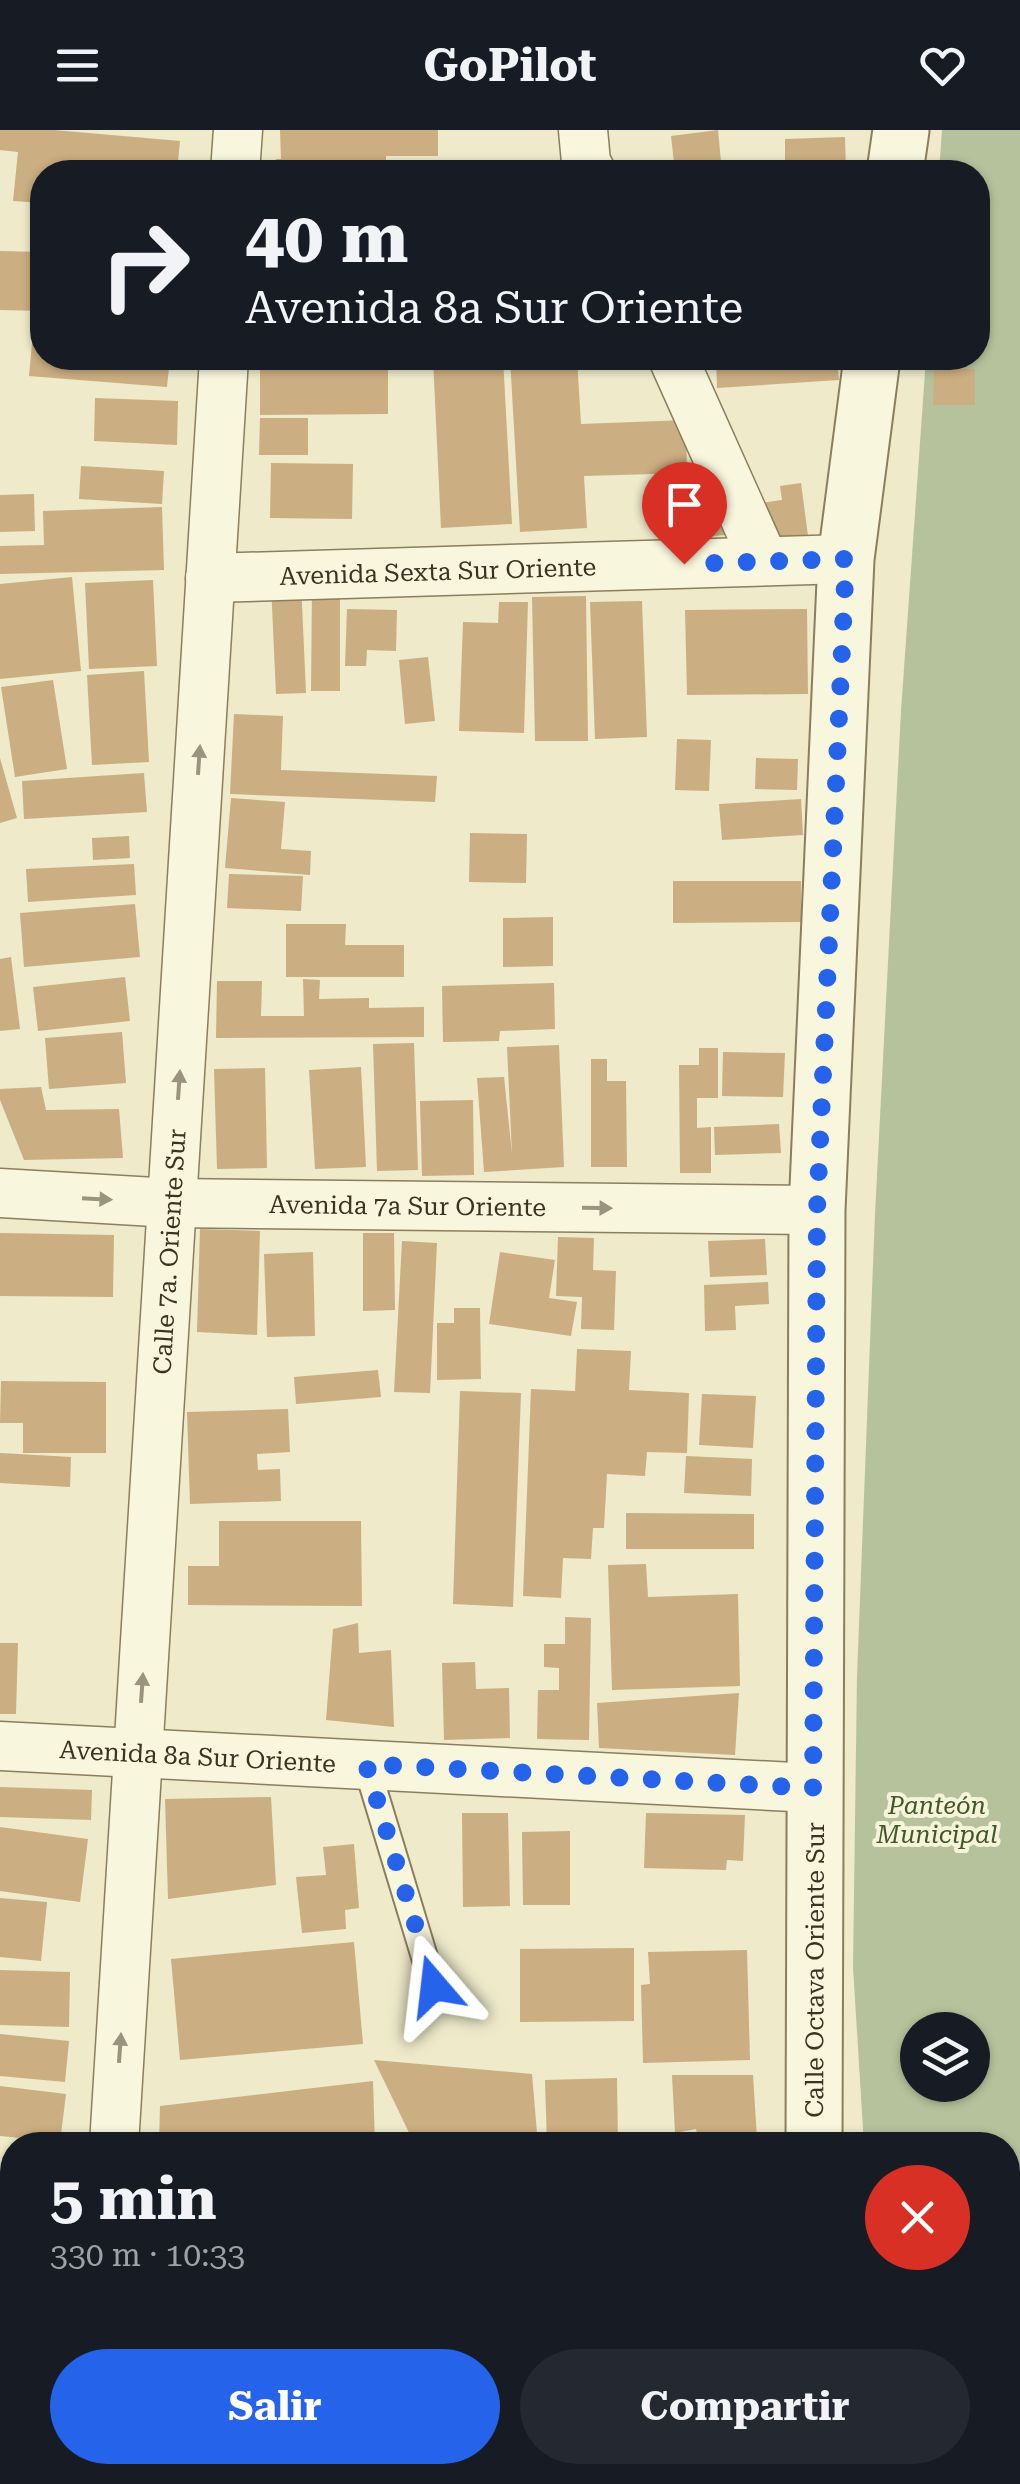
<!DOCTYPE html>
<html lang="es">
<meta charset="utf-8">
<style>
:root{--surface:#171b24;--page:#242831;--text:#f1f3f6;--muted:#9ea1a6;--accent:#2563eb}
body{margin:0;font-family:"Roboto Serif",serif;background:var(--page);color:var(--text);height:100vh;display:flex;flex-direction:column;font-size:38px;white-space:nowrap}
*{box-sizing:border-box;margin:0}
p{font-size:32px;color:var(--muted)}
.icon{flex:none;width:55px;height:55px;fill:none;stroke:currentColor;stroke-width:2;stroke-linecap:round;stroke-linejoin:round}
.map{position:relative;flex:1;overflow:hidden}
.panel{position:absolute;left:0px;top:2002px;width:1020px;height:352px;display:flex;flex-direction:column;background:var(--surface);border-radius:40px 40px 0 0;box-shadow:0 2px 8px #0004}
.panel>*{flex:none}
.top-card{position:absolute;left:30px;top:30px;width:960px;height:210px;border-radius:40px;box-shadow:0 2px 8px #0004;background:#171b24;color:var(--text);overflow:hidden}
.tools{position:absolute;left:900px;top:1882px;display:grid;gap:20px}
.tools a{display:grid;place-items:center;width:90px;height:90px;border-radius:50%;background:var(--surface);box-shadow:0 2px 8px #0004;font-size:50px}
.pin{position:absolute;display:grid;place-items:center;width:85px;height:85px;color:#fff;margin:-102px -42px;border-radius:50% 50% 50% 0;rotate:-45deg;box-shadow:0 0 10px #0007}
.pin .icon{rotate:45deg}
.me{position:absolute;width:110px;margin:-55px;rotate:343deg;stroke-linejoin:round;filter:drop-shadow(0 0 8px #0008)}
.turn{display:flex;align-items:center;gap:35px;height:210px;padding:0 50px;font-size:45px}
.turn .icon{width:130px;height:130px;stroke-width:2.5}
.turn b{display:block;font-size:70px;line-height:85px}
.round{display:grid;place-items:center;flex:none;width:105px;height:105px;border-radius:52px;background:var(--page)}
.overview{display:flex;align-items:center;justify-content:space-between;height:170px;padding:0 50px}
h1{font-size:60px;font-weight:700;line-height:75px}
.cta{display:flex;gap:20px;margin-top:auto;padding:20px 50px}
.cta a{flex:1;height:115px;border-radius:60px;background:var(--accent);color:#fff;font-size:40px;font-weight:700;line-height:115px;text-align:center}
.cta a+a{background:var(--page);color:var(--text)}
header{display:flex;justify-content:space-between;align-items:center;height:130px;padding:0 50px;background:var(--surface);font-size:45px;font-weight:700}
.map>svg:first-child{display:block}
.cemetery{fill:#b6c29c;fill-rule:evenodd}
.building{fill:#cbae81}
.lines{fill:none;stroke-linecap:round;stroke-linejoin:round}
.service-casing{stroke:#8a7e5e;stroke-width:29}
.minor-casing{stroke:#8a7e5e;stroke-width:51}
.tertiary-casing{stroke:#8a7e5e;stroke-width:59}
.secondary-casing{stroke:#6c5f41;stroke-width:59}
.service{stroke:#f8f6dd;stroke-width:25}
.minor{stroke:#f8f6dd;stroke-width:48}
.tertiary{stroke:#f8f6dd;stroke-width:55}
.secondary{stroke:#f8f6dd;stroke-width:55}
.oneway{fill:#9a947f}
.route{stroke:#2563eb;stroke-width:18;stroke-dasharray:0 32.4}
.labels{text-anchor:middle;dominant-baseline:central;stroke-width:8;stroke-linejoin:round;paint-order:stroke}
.street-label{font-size:25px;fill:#3b3321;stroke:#f5f3d9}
.park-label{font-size:25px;font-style:italic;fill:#425729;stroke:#f5f3d9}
</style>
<header><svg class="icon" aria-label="menu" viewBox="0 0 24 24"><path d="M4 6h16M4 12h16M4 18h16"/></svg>GoPilot<svg class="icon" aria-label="heart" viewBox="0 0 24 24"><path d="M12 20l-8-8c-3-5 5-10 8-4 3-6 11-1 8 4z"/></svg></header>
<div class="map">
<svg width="1020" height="2354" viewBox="0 0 1020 2354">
<rect width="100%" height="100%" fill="#eeeaca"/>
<path class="cemetery" d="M 942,0 L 1020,0 L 1020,2236 L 1008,2235 L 1008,2015 L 864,2015 L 853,1837 L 857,1546 L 875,1084 L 901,581 L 926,228 L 978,228 L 978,42 L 939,42 ZM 918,1900 L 972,1900 L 972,1955 L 918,1955 Z"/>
<path class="building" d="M 0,0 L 54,0 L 180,11 L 177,42 L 42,42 L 42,73 L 13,71 L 18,22 L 0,20 Z
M 280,0 L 438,0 L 438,26 L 386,26 L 386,42 L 276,42 L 276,29 L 281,29 Z
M 718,0 L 722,42 L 675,42 L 671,6 Z
M 845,7 L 846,42 L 733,42 L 733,39 L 785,38 L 785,9 Z
M 0,121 L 42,122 L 42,181 L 0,180 Z
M 34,191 L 42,192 L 42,228 L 170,228 L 167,257 L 29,246 Z
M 260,228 L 388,228 L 388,284 L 260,285 Z
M 433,228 L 503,228 L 512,394 L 441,398 Z
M 510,228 L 577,228 L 581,294 L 686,290 L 687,343 L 584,346 L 587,398 L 520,402 Z
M 716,228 L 837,228 L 839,250 L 717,258 Z
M 934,239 L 975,239 L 975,275 L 933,275 Z
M 95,268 L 178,271 L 177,315 L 94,311 Z
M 260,288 L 308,288 L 308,325 L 259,325 Z
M 271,333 L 353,334 L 352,389 L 270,388 Z
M 81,336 L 164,341 L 162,374 L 79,369 Z
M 719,344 L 725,405 L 668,410 L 662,350 Z
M 801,353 L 808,406 L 766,412 L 760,373 L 782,370 L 780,356 Z
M 34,364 L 35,401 L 0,402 L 0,365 Z
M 162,377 L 164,440 L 0,444 L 0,416 L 44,415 L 43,381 Z
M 72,447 L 81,541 L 0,549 L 0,454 Z
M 153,450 L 157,536 L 89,539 L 85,453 Z
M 301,452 L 306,563 L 276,564 L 271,454 Z
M 312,457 L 340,457 L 340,561 L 311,561 Z
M 586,466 L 588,611 L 535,611 L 532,467 Z
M 642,471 L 647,607 L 595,609 L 590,472 Z
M 499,472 L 528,472 L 524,603 L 459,601 L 463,492 L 498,493 Z
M 347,479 L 397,480 L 396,521 L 367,520 L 366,536 L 345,536 Z
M 807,479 L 808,564 L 687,565 L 685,480 Z
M 428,527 L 435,591 L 405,594 L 399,530 Z
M 144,541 L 149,632 L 92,635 L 87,545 Z
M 53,550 L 67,639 L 15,647 L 1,557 Z
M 234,584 L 283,586 L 281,640 L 437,646 L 435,672 L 230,664 Z
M 677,609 L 711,610 L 709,661 L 675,660 Z
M 0,628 L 17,688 L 0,693 Z
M 756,628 L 798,629 L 797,660 L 755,659 Z
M 144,643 L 147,682 L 24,689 L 22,651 Z
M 231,668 L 285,672 L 281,719 L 311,721 L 310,745 L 225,738 Z
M 801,669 L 803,705 L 722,710 L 719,674 Z
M 470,703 L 527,704 L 526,753 L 469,752 Z
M 129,706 L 130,728 L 93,730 L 92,708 Z
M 134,734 L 136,765 L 28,772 L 26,739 Z
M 229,744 L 303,746 L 301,781 L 227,778 Z
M 673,751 L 801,751 L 801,792 L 673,793 Z
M 135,774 L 140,827 L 24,837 L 20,783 Z
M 553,787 L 553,836 L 503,837 L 503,788 Z
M 286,794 L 346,794 L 345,815 L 404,815 L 404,847 L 286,847 Z
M 11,827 L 20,899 L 0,901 L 0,829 Z
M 125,847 L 130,891 L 38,901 L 33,857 Z
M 303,849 L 320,850 L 319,869 L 369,868 L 369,878 L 424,877 L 424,907 L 216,908 L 217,851 L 262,851 L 261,886 L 304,886 Z
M 554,853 L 555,899 L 500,901 L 499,911 L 443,912 L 442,856 Z
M 122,902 L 126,953 L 49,959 L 45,908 Z
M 414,913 L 418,1040 L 377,1041 L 373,914 Z
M 559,915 L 564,1037 L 484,1042 L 477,948 L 504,947 L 512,1024 L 507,917 Z
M 699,918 L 718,918 L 718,968 L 697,968 L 697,998 L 711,997 L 711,1043 L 680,1043 L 679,935 L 699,935 Z
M 723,922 L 785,923 L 783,967 L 722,966 Z
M 591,929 L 607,929 L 607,951 L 626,951 L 627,1037 L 591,1037 Z
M 361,937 L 366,1037 L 315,1039 L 309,940 Z
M 265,938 L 267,1038 L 217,1039 L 214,939 Z
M 41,957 L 46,980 L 119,979 L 123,1028 L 24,1030 L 0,970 L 0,959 Z
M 473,970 L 474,1045 L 422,1046 L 420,971 Z
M 779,994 L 781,1023 L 715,1025 L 714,997 Z
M 200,1099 L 260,1101 L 257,1205 L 197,1202 Z
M 0,1103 L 114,1105 L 113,1167 L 0,1166 Z
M 363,1103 L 394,1103 L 395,1180 L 363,1181 Z
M 558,1107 L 594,1108 L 593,1140 L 616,1141 L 614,1200 L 581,1199 L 582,1167 L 556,1166 Z
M 765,1109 L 767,1145 L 710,1147 L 708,1111 Z
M 402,1111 L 437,1113 L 430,1263 L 394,1262 Z
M 313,1122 L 315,1206 L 267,1207 L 264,1124 Z
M 500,1122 L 555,1130 L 549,1168 L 577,1172 L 571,1206 L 489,1194 Z
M 768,1152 L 769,1174 L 735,1176 L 736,1200 L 705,1201 L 704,1155 Z
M 454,1178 L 480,1178 L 481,1249 L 437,1250 L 437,1193 L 454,1193 Z
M 577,1219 L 631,1221 L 629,1260 L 689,1263 L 687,1323 L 647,1322 L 645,1346 L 607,1344 L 604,1398 L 593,1398 L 591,1429 L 563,1428 L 561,1468 L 523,1466 L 531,1259 L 575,1261 Z
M 378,1240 L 381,1267 L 296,1274 L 294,1247 Z
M 1,1251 L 106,1252 L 106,1323 L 23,1323 L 23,1293 L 0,1293 Z
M 460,1261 L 521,1263 L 513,1477 L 453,1474 Z
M 702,1264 L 756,1266 L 753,1318 L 699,1315 Z
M 288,1279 L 290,1322 L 257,1324 L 258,1340 L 280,1339 L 281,1371 L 190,1374 L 187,1282 Z
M 0,1323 L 71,1327 L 70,1357 L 0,1353 Z
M 686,1326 L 752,1329 L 751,1366 L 684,1363 Z
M 626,1383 L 754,1384 L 754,1419 L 626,1419 Z
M 219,1391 L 361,1391 L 362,1476 L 188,1475 L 188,1436 L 219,1436 Z
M 646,1434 L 648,1467 L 738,1464 L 740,1556 L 612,1560 L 608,1435 Z
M 565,1487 L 591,1488 L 589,1610 L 537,1609 L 538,1560 L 559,1560 L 559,1538 L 544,1537 L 544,1514 L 565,1514 Z
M 358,1493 L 359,1523 L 391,1520 L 394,1597 L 326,1590 L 333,1499 Z
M 0,1513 L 18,1513 L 16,1584 L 0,1584 Z
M 475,1532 L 476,1559 L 509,1558 L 510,1608 L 444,1610 L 442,1533 Z
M 739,1563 L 735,1625 L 599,1618 L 597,1573 Z
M 0,1657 L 92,1660 L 91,1690 L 0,1687 Z
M 271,1667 L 276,1755 L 168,1769 L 165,1669 Z
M 462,1683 L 508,1683 L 510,1776 L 463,1777 Z
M 646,1683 L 745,1685 L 743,1731 L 727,1730 L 726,1740 L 644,1738 Z
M 0,1697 L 88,1709 L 80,1772 L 0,1761 Z
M 570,1701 L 570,1775 L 523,1775 L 522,1702 Z
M 354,1714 L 359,1778 L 345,1780 L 346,1799 L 302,1803 L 296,1747 L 326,1745 L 323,1717 Z
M 0,1768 L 47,1772 L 41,1831 L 0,1827 Z
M 354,1812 L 363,1914 L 180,1930 L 171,1829 Z
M 634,1818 L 634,1891 L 520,1892 L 520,1819 Z
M 747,1820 L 750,1930 L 643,1933 L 641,1855 L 650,1854 L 648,1822 Z
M 0,1840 L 70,1842 L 69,1897 L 0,1895 Z
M 0,1904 L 69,1911 L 65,1952 L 0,1946 Z
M 374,1930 L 532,1944 L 538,2015 L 415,2015 Z
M 672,1945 L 753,1945 L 757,2008 L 728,2015 L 699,2015 L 696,1999 L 675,2003 Z
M 617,1948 L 618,2015 L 547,2015 L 545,1950 Z
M 373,1951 L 375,2015 L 159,2015 L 160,1976 Z
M 0,1956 L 66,1964 L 60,2012 L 0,2006 Z
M 2,2027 L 12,2027 L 12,2174 L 0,2174 Z
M 0,2307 L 12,2307 L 12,2342 L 37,2342 L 37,2354 L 0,2354 Z
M 129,2342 L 186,2342 L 185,2354 L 128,2354 Z
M 196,2342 L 242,2342 L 241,2354 L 195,2354 Z
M 255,2342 L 287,2342 L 287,2354 L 255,2354 Z
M 301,2342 L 366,2342 L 366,2354 L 301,2354 Z
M 383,2342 L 446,2342 L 446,2354 L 383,2354 Z
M 482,2342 L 549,2342 L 549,2354 L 482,2354 Z
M 562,2342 L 620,2342 L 620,2354 L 561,2354 Z
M 690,2342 L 756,2342 L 756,2354 L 689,2354 Z"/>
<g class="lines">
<g class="service-casing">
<path id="service" d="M 366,1634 L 433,1855"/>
</g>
<g class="minor-casing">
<g id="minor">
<path d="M 583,0 L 586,32 L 591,42"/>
<path d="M 235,42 L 238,0"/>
<path d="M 673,228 L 764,431"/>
<path id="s1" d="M 210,448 L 846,429"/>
<path id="s2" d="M 0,1063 L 172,1073 L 817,1080"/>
<path id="s3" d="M 0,1616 L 813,1658"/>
<path id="s4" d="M 114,2015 L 224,228"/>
<path d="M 93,2354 L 94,2342"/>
</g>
</g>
<g class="tertiary-casing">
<g id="tertiary">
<path d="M 895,42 L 901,0"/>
<path id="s5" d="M 814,2015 L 817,1080 L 846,429 L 872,228"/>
<path d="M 822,2342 L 823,2354"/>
</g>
</g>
<g class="secondary-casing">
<path id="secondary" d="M 0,2223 L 12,2223
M 1008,2270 L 1020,2273
M 1008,2325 L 1020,2328"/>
</g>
<use href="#service" class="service"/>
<use href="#minor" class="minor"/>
<use href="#tertiary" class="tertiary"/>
<use href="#secondary" class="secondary"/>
</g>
<defs><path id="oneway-solid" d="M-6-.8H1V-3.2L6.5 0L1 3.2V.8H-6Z" transform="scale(2.5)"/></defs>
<g class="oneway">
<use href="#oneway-solid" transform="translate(199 630) rotate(-86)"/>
<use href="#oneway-solid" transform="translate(179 955) rotate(-86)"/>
<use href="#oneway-solid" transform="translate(97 1069) rotate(3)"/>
<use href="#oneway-solid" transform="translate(597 1078) rotate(1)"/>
<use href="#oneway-solid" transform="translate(142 1558) rotate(-86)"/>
<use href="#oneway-solid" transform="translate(120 1918) rotate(-86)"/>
</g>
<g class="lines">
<path class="route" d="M 434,1856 L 366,1634 L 813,1658 L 817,1080 L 846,429 L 684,434"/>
</g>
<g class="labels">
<g class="street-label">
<text stroke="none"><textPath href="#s1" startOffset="228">Avenida Sexta Sur Oriente</textPath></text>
<text stroke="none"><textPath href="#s2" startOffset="408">Avenida 7a Sur Oriente</textPath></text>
<text stroke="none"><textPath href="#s4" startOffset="895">Calle 7a. Oriente Sur</textPath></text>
<text stroke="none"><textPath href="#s3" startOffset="198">Avenida 8a Sur Oriente</textPath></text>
<text stroke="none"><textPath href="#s5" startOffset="175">Calle Octava Oriente Sur</textPath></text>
</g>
<g class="park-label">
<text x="937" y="1675">Panteón<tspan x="937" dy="29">Municipal</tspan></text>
</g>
</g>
</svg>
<div class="tools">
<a><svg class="icon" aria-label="layers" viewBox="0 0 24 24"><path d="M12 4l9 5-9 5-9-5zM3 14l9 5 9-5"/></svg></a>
</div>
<div class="pin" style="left:684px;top:434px;background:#d93025"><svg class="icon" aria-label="arrive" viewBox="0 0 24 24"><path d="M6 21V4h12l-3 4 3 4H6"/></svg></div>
<svg class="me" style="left:434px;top:1856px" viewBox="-20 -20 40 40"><path d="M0-17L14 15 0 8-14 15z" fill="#2563eb" stroke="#fff" stroke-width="4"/></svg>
<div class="top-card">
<div class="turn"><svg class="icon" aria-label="right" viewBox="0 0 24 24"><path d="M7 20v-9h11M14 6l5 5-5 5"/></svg><div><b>40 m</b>Avenida 8a Sur Oriente</div></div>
</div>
<section class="panel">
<div class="overview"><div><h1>5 min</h1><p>330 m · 10:33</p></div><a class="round" style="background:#d93025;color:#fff"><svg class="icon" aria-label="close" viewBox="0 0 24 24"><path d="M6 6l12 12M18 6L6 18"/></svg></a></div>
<div class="cta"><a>Salir</a><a>Compartir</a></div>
</section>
</div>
